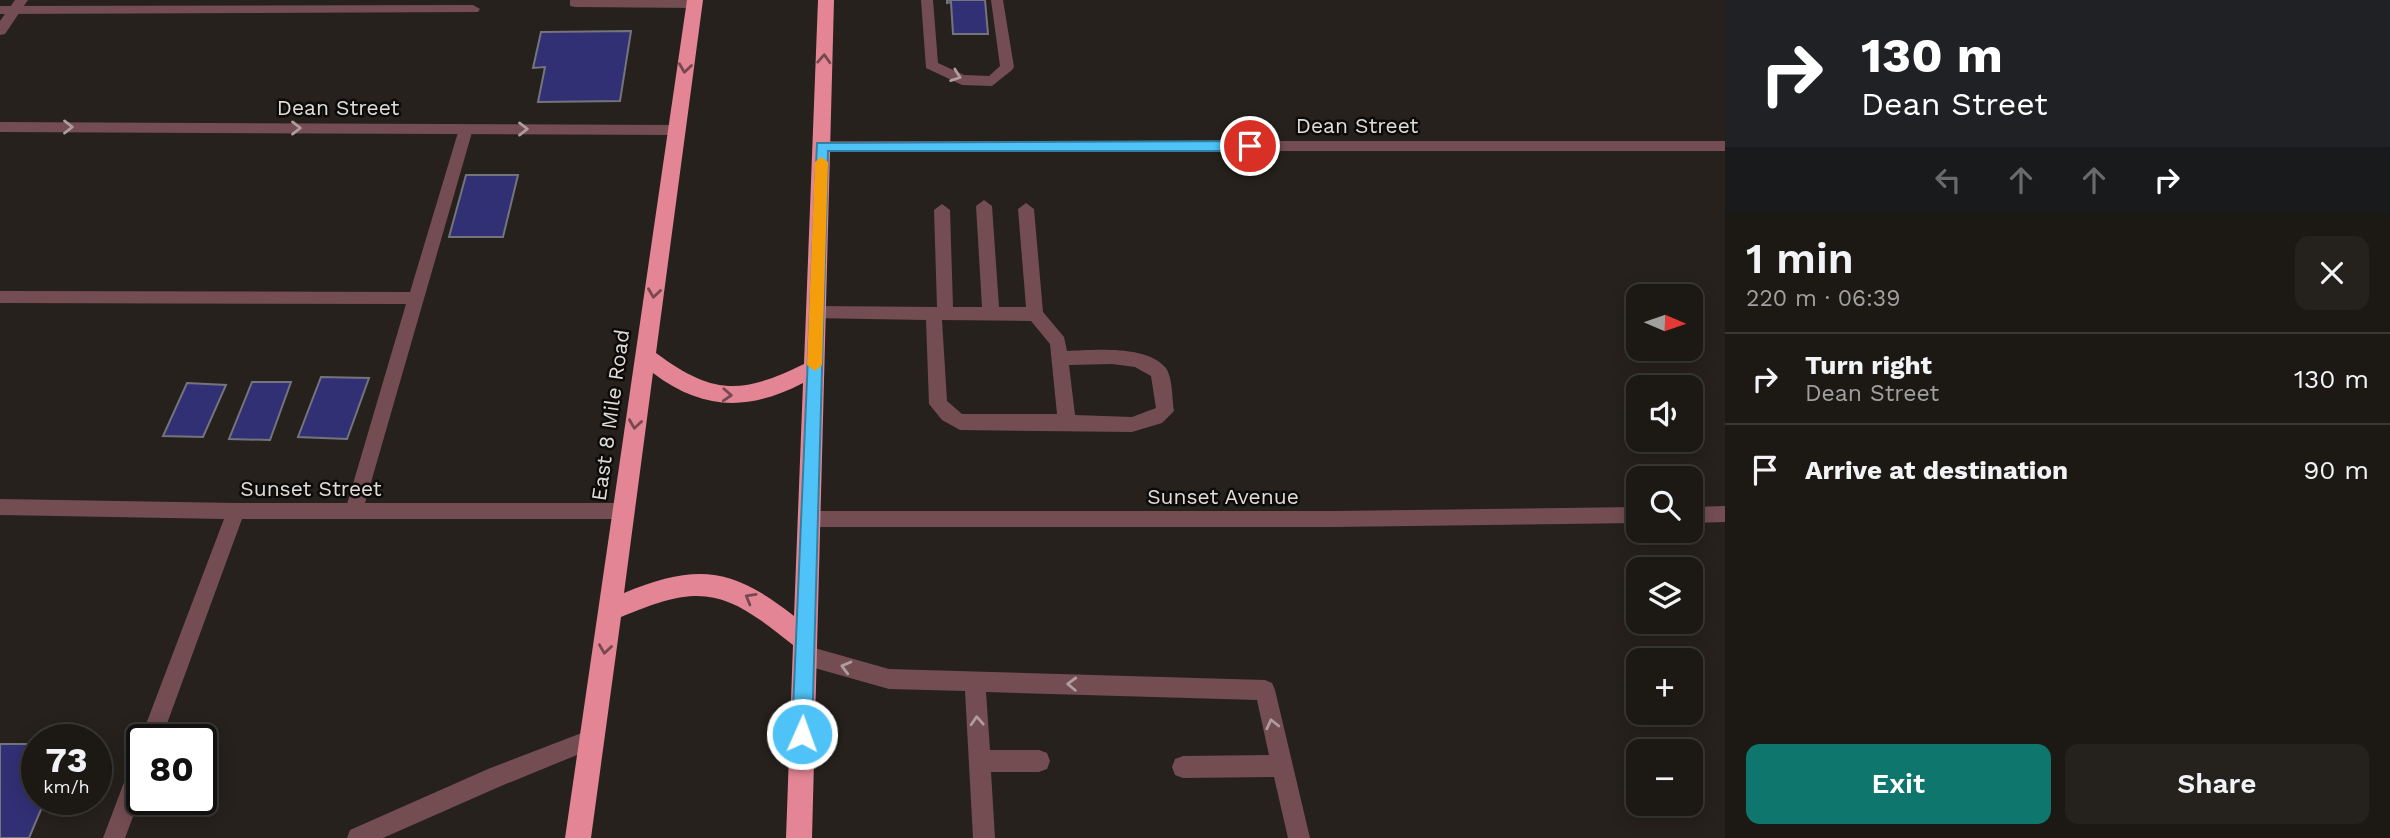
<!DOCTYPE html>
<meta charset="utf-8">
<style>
:root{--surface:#1c1915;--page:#25221e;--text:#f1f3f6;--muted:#a0a0a0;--line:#3a3834;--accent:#0f766e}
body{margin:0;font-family:"Work Sans",sans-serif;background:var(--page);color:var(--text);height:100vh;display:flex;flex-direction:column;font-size:26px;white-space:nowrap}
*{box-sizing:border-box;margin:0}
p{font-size:23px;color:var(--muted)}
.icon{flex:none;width:38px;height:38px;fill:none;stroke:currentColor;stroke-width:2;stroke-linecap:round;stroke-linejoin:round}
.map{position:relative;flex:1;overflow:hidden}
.side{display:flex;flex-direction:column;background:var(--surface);width:665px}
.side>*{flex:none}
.banner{background:#202124;color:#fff;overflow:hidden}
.needle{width:46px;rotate:92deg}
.tools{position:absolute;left:1626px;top:284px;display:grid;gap:14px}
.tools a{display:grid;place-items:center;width:77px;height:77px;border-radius:14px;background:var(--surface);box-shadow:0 4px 18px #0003,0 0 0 2px var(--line);font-size:35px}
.speed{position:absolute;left:21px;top:724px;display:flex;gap:14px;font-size:35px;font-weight:700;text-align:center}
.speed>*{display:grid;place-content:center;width:91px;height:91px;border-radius:50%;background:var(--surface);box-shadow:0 4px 18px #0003,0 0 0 2px var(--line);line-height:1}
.speed small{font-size:18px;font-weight:400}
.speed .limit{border:4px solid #111;border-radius:10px;background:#fff;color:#111}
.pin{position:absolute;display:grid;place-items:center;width:60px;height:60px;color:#fff;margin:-30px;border:4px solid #fff;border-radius:50%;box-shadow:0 2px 7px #0007}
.me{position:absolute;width:77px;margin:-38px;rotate:2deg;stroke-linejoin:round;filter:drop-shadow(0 0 5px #0008)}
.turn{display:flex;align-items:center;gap:24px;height:147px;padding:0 21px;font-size:32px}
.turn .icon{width:91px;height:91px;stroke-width:2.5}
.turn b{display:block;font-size:49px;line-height:60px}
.lanes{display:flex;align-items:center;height:66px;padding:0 21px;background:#0003;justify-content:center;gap:35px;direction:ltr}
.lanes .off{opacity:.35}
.round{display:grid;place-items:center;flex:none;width:74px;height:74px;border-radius:14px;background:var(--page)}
.summary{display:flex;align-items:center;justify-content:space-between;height:119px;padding:0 21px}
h1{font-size:42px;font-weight:600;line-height:52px}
.button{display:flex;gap:14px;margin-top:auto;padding:14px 21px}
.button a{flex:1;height:80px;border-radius:14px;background:var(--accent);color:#fff;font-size:28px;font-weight:600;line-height:80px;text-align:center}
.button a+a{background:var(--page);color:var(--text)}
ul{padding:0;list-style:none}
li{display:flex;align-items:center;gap:21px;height:91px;padding:0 21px;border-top:2px solid var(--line)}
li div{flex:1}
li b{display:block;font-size:26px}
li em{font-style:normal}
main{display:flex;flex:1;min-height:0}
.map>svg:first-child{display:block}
.building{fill:#323075;stroke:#73747c;stroke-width:2}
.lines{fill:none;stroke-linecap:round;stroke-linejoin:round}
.lane{fill:#734d52;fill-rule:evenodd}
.street{fill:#734d52;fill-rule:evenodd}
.highway{fill:#e38594;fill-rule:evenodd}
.oneway{stroke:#78484e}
.oneway2{stroke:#af9c9c}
.route{fill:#4fc3f7;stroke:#337fa1;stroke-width:2}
.slow{fill:#f59e0b}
.labels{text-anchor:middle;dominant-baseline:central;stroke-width:5;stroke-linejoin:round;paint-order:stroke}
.street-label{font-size:21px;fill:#e0dcd9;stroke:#0d0b09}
</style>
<main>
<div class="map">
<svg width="1725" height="838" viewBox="0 0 1725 838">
<rect width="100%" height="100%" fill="#26211c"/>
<path class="building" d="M 947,0 L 985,0 L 988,34 L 953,34 L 951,2 L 947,3 Z
M 631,31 L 620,101 L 538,102 L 545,67 L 533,68 L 541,32 Z
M 466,175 L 518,175 L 503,237 L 449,237 Z
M 321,377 L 369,378 L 347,439 L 298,437 Z
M 252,382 L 291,382 L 270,440 L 229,439 Z
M 187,383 L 226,385 L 203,437 L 163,436 Z
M 0,744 L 37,744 L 37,800 L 45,800 L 29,838 L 0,838 Z"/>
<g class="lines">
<path class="lane" d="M 570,0 L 695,0 L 701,4 L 695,8 L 575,7 L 570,6 Z
M 921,0 L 933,0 L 938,63 L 964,75 L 989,76 L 1000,66 L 991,0 L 1003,0 L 1014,67 L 1012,70 L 992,86 L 962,85 L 926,68 Z
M 473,5 L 480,9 L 478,12 L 0,14 L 0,6 Z
M 466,124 L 473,129 L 361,517 L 354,519 L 347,517 L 345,511 L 406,304 L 0,303 L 0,291 L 410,292 L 459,129 Z
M 984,200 L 992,206 L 999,307 L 1026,307 L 1018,209 L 1026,203 L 1034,209 L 1043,312 L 1064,337 L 1067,351 C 1094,350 1145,345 1165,367 C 1173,376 1172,400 1174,411 L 1162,423 L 1132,432 L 960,430 L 942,420 L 929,404 L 926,320 L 810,318 L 808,313 L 810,308 L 816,306 L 937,307 L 934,210 L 942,204 L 950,210 L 953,307 L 982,307 L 976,206 ZM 942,320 L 1031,321 L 1050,344 L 1057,414 L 962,414 L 947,401 ZM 1112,364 L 1135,367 L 1151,376 L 1156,408 L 1132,417 L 1075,415 L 1069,365 Z
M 804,645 L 889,669 L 1265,680 L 1272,683 L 1275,690 L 1310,838 L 1288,838 L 1274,777 L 1183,778 L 1175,775 L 1172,767 L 1175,759 L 1183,756 L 1269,755 L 1257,700 L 986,692 L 990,750 L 1039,750 L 1047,753 L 1050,761 L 1047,769 L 1039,772 L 991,772 L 995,838 L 973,838 L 965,691 L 889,689 L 804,665 L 797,662 L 794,655 L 797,648 Z
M 592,729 L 599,732 L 602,739 L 599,746 L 501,786 L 383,838 L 347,838 L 350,830 L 488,769 Z"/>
<path class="street" d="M 15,0 L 28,0 L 5,34 L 0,35 L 0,21 Z
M 0,122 L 676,125 L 683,130 L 676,135 L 0,132 Z
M 822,141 L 1725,141 L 1725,151 L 822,151 L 815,146 Z
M 0,499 L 236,503 L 622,503 L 629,505 L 631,511 L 629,517 L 622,519 L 242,519 L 161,740 L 142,740 L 142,743 L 140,740 L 224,519 L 0,515 Z
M 1725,506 L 1725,522 L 1690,523 L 1690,507 Z
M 1638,507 L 1638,523 L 1334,527 L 809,527 L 802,525 L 800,519 L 802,513 L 809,511 L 1334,511 Z
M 142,753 L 142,793 L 125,838 L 103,838 L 134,756 Z"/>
<path class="highway" d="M 687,0 L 703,0 L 656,353 C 713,395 741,395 804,364 L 818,0 L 834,0 L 812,838 L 786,838 L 793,645 C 725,590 703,582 621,617 L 591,838 L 565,838 ZM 653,373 C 703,411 749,411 803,383 L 794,616 C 732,567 697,563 624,593 Z"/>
</g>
<defs><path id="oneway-chevron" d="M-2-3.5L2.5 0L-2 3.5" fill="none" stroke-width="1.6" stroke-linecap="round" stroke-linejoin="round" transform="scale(1.75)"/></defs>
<g class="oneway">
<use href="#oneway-chevron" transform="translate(824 59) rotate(-87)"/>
<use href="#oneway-chevron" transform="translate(685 68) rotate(98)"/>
<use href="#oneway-chevron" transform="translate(654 293) rotate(98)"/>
<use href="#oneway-chevron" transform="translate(727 395) rotate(3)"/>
<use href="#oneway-chevron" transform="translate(635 424) rotate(98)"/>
<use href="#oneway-chevron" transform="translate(750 598) rotate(-150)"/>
<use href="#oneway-chevron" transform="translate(605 649) rotate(98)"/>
</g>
<g class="oneway2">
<use href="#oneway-chevron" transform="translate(956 76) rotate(20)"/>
<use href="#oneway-chevron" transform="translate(68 127)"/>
<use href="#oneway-chevron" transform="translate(296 128)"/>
<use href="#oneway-chevron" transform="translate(523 129)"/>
<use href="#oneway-chevron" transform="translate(846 667) rotate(-165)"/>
<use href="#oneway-chevron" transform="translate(1072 684) rotate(-178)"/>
<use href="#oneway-chevron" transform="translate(977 721) rotate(-93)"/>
<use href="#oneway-chevron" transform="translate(1272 724) rotate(-103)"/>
</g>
<path class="route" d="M 1250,141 L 1256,146 L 1250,151 L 828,151 L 812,734 L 809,740 L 802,743 L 795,740 L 792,734 L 817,143 Z"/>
<path class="slow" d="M 821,157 L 828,162 L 822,365 L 815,371 L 807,365 L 815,162 Z"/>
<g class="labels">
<g class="street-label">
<text x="338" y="107">Dean Street</text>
<text x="1357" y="125">Dean Street</text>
<text transform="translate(610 415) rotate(-82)">East 8 Mile Road</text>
<text x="311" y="488">Sunset Street</text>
<text x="1223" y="496">Sunset Avenue</text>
</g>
</g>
</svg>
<div class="tools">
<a><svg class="needle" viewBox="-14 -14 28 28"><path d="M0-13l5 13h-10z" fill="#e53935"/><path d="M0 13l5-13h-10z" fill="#a0a0a0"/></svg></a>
<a><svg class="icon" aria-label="sound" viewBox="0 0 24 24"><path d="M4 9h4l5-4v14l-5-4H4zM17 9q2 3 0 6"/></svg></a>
<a><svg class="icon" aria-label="search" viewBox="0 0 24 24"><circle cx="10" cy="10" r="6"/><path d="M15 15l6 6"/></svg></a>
<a><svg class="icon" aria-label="layers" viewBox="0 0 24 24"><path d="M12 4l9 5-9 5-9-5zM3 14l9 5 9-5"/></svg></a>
<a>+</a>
<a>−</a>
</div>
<div class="speed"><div>73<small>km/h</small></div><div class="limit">80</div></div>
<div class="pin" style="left:1250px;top:146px;background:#d93025"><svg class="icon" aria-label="arrive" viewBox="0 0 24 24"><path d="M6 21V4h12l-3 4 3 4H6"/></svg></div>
<svg class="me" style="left:802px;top:734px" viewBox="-20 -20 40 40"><circle r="17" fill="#4fc3f7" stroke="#fff" stroke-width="3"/><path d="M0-11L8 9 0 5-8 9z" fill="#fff"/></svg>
</div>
<section class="side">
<div class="banner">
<div class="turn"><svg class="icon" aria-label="right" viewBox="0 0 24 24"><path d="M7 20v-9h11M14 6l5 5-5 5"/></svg><div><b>130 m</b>Dean Street</div></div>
<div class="lanes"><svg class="icon off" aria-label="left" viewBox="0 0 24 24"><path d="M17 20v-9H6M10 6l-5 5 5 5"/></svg><svg class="icon off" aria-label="ahead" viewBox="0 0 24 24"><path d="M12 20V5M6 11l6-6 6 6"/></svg><svg class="icon off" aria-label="ahead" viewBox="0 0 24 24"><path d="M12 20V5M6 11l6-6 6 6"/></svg><svg class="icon" aria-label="right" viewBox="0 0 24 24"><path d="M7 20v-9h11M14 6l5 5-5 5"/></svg></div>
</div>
<div class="summary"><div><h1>1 min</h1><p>220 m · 06:39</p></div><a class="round"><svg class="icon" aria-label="close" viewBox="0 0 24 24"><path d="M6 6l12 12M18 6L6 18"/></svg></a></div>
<ul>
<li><svg class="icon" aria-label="right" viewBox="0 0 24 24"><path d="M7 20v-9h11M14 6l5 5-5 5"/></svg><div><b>Turn right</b><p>Dean Street</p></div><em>130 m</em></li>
<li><svg class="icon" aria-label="arrive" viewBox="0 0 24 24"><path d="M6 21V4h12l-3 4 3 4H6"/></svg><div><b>Arrive at destination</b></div><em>90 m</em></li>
</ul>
<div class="button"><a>Exit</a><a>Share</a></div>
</section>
</main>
